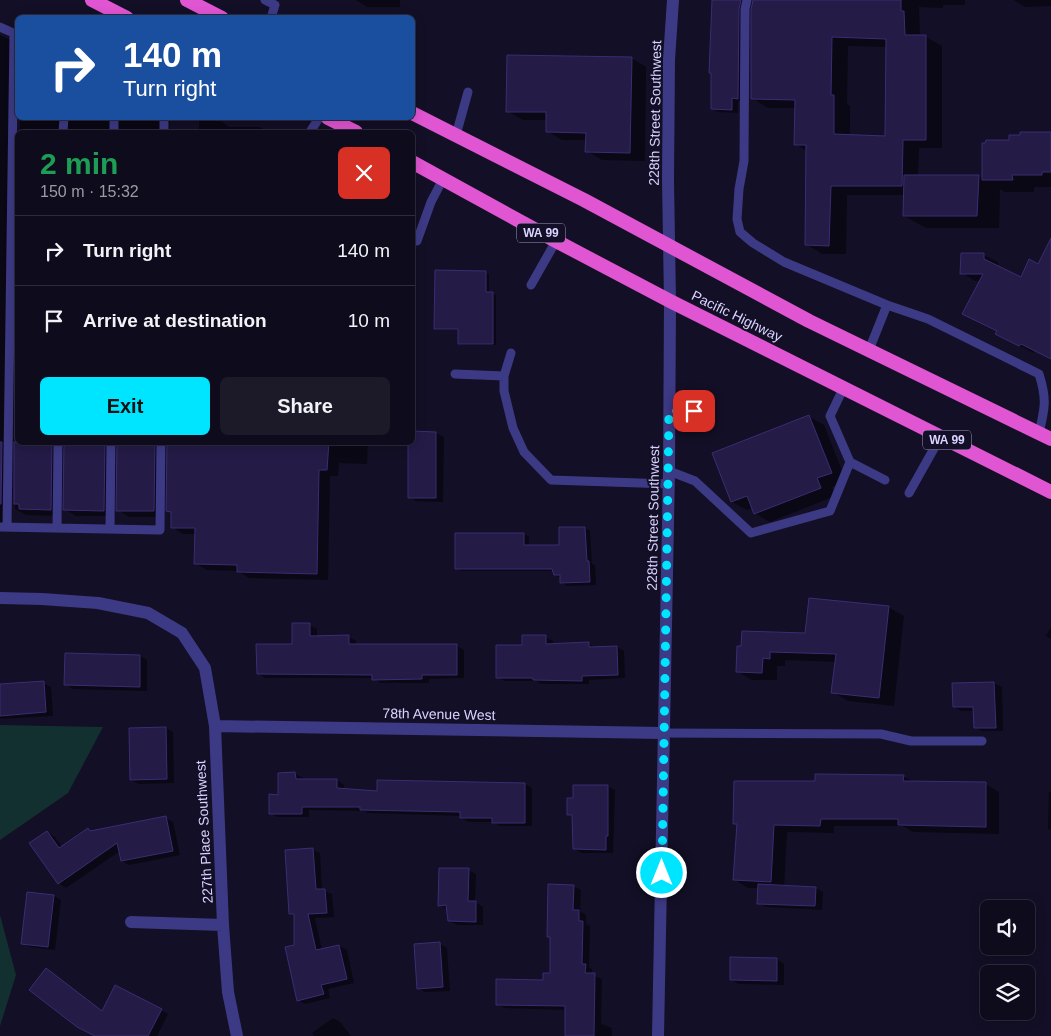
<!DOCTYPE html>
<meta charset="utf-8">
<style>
:root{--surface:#0e0b1c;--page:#1c1929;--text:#f1f3f6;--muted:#9b9ba3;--line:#2e2b3b;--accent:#00e5ff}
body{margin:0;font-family:Arial,sans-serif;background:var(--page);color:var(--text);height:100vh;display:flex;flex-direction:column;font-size:19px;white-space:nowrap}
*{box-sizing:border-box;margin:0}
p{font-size:16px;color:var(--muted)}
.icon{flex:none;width:28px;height:28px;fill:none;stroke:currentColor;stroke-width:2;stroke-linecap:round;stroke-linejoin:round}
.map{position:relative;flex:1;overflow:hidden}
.sheet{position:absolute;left:15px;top:130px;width:400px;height:315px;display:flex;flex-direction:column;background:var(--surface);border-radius:8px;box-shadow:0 2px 12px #0003,0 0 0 1px var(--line)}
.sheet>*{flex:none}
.hud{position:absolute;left:15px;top:15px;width:400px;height:105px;border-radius:8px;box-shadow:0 2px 12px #0003,0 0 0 1px var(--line);background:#1a4fa0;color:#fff;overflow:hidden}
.buttons{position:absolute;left:980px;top:900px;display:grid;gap:10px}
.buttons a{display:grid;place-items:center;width:55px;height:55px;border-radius:8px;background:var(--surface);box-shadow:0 2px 12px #0003,0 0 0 1px var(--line);font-size:25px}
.pin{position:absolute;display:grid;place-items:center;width:42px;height:42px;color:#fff;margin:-21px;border-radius:10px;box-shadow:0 2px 8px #0006}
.me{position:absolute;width:55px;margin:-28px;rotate:0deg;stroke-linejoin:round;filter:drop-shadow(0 0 4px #0008)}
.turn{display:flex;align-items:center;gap:18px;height:105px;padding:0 25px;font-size:22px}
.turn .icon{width:65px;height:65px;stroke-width:2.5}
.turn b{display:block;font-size:35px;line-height:42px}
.round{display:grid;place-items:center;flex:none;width:52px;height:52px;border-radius:8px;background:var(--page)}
.headline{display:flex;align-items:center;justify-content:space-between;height:85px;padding:0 25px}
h1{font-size:30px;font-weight:700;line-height:38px;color:#1e9e55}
.action{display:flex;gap:10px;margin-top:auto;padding:10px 25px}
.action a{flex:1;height:58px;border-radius:8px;background:var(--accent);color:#111;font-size:20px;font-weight:700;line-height:58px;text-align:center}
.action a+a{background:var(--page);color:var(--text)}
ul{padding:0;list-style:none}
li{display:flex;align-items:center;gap:15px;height:70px;padding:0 25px;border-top:1px solid var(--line)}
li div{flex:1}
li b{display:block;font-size:19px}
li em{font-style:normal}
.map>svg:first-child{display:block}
.green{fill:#12302f}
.shadow{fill:#0007;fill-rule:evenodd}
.building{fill:#241b47;stroke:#3b2d73;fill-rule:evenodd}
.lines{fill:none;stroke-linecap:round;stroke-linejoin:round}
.service{stroke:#3d3a85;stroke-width:9}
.minor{stroke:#3d3a85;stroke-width:12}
.tertiary{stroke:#3d3a85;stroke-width:12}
.trunk{stroke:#e055d1;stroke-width:14}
.route{stroke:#00e5ff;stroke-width:9;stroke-dasharray:0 16.2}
.labels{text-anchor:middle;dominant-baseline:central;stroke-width:4;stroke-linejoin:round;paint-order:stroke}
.shield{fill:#130f26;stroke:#9e99be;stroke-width:1}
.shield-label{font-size:12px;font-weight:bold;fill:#d9d4ff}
.street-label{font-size:14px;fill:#d9d4ff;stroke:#130f26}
</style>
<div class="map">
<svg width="1051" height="1036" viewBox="0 0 1051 1036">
<rect width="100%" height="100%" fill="#130f26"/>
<path class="green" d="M 0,725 L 103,727 L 68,793 L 0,840 Z
M 0,915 L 16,975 L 0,1026 Z"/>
<path class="shadow" d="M 356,0 L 400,0 L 400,7 L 367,7 Z
M 713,0 L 746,0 L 744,102 L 738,101 L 738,113 L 718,112 L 712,108 Z
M 753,0 L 965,0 L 965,5 L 943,5 L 943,8 L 919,7 L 920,37 L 926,37 L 942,46 L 942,148 L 919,148 L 918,176 L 979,176 L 983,179 L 1010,141 L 1051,133 L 1051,187 L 1034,187 L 1034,192 L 1005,192 L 1000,189 L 999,228 L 926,228 L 904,216 L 905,195 L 847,195 L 846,254 L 822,254 L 806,244 L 807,151 L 795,144 L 796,108 L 768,108 L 752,98 ZM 848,46 L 887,47 L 886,137 L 850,136 L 850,106 L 847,104 Z
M 1014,0 L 1051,0 L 1051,6 L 1025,7 Z
M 0,35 L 18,44 L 18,118 L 12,515 L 10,515 L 0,529 Z
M 631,58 L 646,67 L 645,161 L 602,160 L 587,151 L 587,140 L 562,140 L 547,131 L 547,120 L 523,120 L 507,111 Z
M 20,118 L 170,118 L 169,132 L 20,132 Z
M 199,119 L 218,119 L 229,127 L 260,127 L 269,132 L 199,132 Z
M 984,255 L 998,262 L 998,267 L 1021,279 L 1039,265 L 1051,261 L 1051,358 L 1035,350 L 1034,353 L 1010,341 L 998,332 L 977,321 L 981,281 L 975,281 L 962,273 Z
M 485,272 L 489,274 L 489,293 L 496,295 L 496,345 L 462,345 L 459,344 L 459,330 L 439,330 L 435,328 Z
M 18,316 L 18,442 L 368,442 L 367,464 L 339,463 L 338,476 L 330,476 L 328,580 L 249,578 L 238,571 L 207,570 L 196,564 L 196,534 L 183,534 L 172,527 L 172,513 L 168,511 L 168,444 L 166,449 L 165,517 L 129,517 L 118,510 L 118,444 L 116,449 L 115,516 L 76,516 L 65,509 L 65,444 L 63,449 L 62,516 L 26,515 L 15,509 Z
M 808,416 L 824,425 L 846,481 L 832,487 L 835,496 L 770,522 L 755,513 L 753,508 L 747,510 L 732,502 Z
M 412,433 L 436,433 L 444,437 L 443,502 L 416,501 L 409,497 Z
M 585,528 L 590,531 L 592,564 L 595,565 L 596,585 L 567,586 L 561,582 L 561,578 L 555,575 L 554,571 L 462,571 L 456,568 L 524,534 L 529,537 L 529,546 L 561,546 Z
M 888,607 L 904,616 L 894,706 L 848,701 L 833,692 L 836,662 L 785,660 L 785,666 L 777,666 L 777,680 L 752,680 L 737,671 L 743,648 L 806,634 Z
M 309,625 L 317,629 L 317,638 L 349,637 L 356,641 L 356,645 L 457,646 L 464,650 L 464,678 L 429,679 L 429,683 L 381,683 L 373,678 L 265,678 L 258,673 L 294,645 Z
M 1051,627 L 1051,639 L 1046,636 Z
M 545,637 L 553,641 L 553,645 L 589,644 L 596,648 L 617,647 L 624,651 L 625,678 L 589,680 L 589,684 L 541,684 L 537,681 L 505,681 L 497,677 L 524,646 Z
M 66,654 L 140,656 L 147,660 L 147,691 L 73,689 L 65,684 Z
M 43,683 L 51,687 L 53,716 L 0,719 L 0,686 Z
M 994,683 L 1002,687 L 1003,731 L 982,731 L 975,727 L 975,711 L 961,711 L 954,707 L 953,684 Z
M 166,728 L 173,732 L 174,783 L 139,784 L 131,780 Z
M 295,774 L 303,778 L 303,780 L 337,780 L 344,785 L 344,790 L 378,792 L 525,784 L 532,788 L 532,826 L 500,826 L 492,822 L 469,822 L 461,818 L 461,816 L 368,813 L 364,811 L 309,810 L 309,817 L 277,817 L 270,813 Z
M 903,776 L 914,782 L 985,784 L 999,792 L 999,834 L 913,832 L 903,826 L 834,826 L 834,833 L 787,832 L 784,887 L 816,888 L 823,892 L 822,910 L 766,907 L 758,903 L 759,888 L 748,888 L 735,880 L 738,825 L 735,823 L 816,782 Z
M 608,786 L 615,790 L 613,853 L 582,853 L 574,849 L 573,817 L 568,815 L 574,799 Z
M 1049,792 L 1051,792 L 1051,830 L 1048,829 Z
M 166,818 L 173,822 L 180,855 L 129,865 L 122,861 L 120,851 L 66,888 L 58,883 L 47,832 L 55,837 L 62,847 L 88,830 L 92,832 Z
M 312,849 L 320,853 L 322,890 L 332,894 L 334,917 L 315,918 L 322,950 L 339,946 L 347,950 L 354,983 L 328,989 L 330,998 L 305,1004 L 298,1000 L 295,946 L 295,916 L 290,913 Z
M 468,870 L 476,874 L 475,902 L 483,907 L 483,925 L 457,925 L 449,921 L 447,909 L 440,905 Z
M 573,886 L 581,890 L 580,911 L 586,915 L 586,924 L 590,926 L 589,968 L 592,969 L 592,975 L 602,979 L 601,1024 L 612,1028 L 612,1036 L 567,1036 L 566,1010 L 504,1008 L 497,1004 L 545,981 L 552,974 L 551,938 L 548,936 Z
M 28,893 L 54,896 L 61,900 L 55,950 L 30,947 L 23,943 Z
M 440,944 L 447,948 L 450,991 L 425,992 L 418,988 Z
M 777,959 L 784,964 L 784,985 L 738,984 L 731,979 Z
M 47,970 L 103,1012 L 161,1010 L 168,1014 L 157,1036 L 97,1036 Z
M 333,1018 L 340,1022 L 351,1036 L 314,1036 L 312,1033 Z"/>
<path class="building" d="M 712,0 L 741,0 L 739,9 L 738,99 L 732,98 L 732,110 L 711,109 L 711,73 L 709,73 Z
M 753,0 L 901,0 L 901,11 L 904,11 L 905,35 L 926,35 L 926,140 L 903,140 L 902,186 L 831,186 L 829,246 L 805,245 L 806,145 L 794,145 L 795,100 L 751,99 L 751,10 ZM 832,37 L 886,39 L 885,136 L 834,134 L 834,95 L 831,95 Z
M 507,55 L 632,57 L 630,153 L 585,152 L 586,133 L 546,132 L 546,112 L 506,112 Z
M 1020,132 L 1051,132 L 1051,172 L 1042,172 L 1042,175 L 1012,175 L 1013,180 L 982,180 L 982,143 L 985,143 L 986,140 L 1009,140 L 1009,135 L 1020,135 Z
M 904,175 L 979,175 L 977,216 L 903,216 Z
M 1051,238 L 1051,359 L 1021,344 L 1019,346 L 995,334 L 997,331 L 962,314 L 983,274 L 960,274 L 961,253 L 984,253 L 984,259 L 1021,277 L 1029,259 L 1038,264 Z
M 435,270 L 486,271 L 486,292 L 493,292 L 493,344 L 458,344 L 458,329 L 434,329 Z
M 809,415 L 832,473 L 817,478 L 821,488 L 754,514 L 747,496 L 731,502 L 712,453 Z
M 412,431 L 436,432 L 436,498 L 408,498 L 408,442 L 412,442 Z
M 0,442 L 2,442 L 1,504 L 0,504 Z
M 14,442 L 52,442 L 51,510 L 19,509 L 19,504 L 14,504 Z
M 64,442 L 105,442 L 104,511 L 63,510 Z
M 117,442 L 155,442 L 154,511 L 116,511 Z
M 167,442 L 329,442 L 327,470 L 319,470 L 317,574 L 237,572 L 237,565 L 194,564 L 195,528 L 171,528 L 171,512 L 166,511 Z
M 559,527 L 585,527 L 587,561 L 589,561 L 590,582 L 560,583 L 560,575 L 554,575 L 552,569 L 455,569 L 455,533 L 524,533 L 524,545 L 559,545 Z
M 809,598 L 889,606 L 879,698 L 831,693 L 836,654 L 770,652 L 770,659 L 763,658 L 762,673 L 736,672 L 737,646 L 741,646 L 742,631 L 805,633 Z
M 292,623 L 310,623 L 310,636 L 349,635 L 349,644 L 457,644 L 457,675 L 422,675 L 422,679 L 372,680 L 372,675 L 257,674 L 256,644 L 292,644 Z
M 522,635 L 546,635 L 546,644 L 589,642 L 589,647 L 617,646 L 618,675 L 582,676 L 582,681 L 533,680 L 533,678 L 496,678 L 496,645 L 522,645 Z
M 65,653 L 140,655 L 140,687 L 64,685 Z
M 44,681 L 46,712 L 0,716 L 0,684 Z
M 994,682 L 996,728 L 974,728 L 973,707 L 953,707 L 952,683 Z
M 166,727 L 167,779 L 130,780 L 129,728 Z
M 295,772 L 296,779 L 337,779 L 337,788 L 377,791 L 377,780 L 525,783 L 525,823 L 492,823 L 492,818 L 460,818 L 460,812 L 360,810 L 360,807 L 302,807 L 302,814 L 269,814 L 269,794 L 278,795 L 278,773 Z
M 815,774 L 904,775 L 903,781 L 986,782 L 986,827 L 898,825 L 898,819 L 821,819 L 820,826 L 774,825 L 771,882 L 733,880 L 737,824 L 733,824 L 734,781 L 815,781 Z
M 573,785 L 608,785 L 608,836 L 606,836 L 606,850 L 573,849 L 572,815 L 567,815 L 567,798 L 573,798 Z
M 166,816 L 173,851 L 121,861 L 117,843 L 58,884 L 29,843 L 47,831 L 59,848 L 88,828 L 90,831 Z
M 313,848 L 316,889 L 325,889 L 327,913 L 308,914 L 316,950 L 339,945 L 347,979 L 321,985 L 324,994 L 297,1001 L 285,947 L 294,945 L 294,914 L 289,914 L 285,850 Z
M 439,868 L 469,868 L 468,901 L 476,901 L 476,922 L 448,921 L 446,905 L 438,906 Z
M 548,884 L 574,885 L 573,910 L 579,910 L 579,921 L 583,921 L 582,964 L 586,964 L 585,973 L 595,973 L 594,1036 L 565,1036 L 565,1006 L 496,1005 L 496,979 L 543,980 L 543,973 L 550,973 L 550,937 L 547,937 Z
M 758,884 L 816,887 L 815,906 L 757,904 Z
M 27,892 L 54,895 L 48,947 L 21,944 Z
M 440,942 L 443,987 L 417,989 L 414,944 Z
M 730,957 L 777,958 L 777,981 L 730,980 Z
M 46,968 L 102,1011 L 115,985 L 162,1009 L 148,1036 L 95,1036 L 77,1027 L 29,990 Z"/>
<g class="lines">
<path class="service" d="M 265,0 L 275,5 L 271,18
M 747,0 L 745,9 L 744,161 L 739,189 L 737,219 L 740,232 L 753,243 L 784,262 L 887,305 L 928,319 L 1039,374 C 1047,399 1045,408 1039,433
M 0,27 L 18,35
M 63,132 L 64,118
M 114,132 L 114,118
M 164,132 L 164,118
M 310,132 L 319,118
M 456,135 L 468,92
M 417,241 L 431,202 L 443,179
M 531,285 L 556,241
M 869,350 L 887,305
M 511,353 L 504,376 L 504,391 L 513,428 L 524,452 L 551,480 L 669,484
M 455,374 L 504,376
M 843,389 L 830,416 L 850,462 L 885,480
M 669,411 L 698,411
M 669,471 L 695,481 L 751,533 L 830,511 L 850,462
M 909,493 L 941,436
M 0,527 L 160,530 L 161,442
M 7,527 L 14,34
M 57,528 L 58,442
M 110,529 L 111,442
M 663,733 L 881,734 L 911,741 L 982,741"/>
<path class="minor" d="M 0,598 L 42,599 L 98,603 L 148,613 L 182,633 L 205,668 L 215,726 L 223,925 L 228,992 L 237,1036
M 215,726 L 663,733
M 131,922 L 223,925"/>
<path class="tertiary" d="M 658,1036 L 669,471 L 670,301 L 668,180 L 669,60 L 673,0"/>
<path class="trunk" d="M 92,0 L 127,18
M 187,0 L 222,18
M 412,113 L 584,200 L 809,321 L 1051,439
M 328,118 L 356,132
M 412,162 L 556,241 L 670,301 L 1051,492"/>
</g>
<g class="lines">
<path class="route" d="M 662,873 L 669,411 L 694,411"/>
</g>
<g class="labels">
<g class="shield">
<rect x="517" y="223.5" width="48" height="19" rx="4"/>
<rect x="923" y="430.5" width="48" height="19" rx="4"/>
</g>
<g class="shield-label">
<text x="541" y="233">WA 99</text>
<text x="947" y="440">WA 99</text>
</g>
<g class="street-label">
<text transform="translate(655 113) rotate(-89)">228th Street Southwest</text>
<text transform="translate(737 316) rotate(26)">Pacific Highway</text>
<text transform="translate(653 518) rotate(-89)">228th Street Southwest</text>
<text transform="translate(439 714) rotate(1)">78th Avenue West</text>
<text transform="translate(204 832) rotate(-93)">227th Place Southwest</text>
</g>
</g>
</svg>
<div class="buttons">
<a><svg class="icon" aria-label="sound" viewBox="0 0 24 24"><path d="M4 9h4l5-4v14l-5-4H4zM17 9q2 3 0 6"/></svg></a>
<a><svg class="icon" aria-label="layers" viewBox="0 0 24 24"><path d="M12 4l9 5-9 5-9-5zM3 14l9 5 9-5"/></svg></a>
</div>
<div class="pin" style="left:694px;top:411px;background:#d93025"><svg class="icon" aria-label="arrive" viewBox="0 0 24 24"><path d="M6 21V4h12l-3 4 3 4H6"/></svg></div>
<svg class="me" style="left:662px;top:873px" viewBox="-20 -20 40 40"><circle r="17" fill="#00e5ff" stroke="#fff" stroke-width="3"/><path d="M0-11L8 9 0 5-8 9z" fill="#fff"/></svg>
<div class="hud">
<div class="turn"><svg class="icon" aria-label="right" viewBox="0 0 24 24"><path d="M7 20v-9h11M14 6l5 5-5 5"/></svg><div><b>140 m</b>Turn right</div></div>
</div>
<section class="sheet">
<div class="headline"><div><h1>2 min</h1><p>150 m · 15:32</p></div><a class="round" style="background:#d93025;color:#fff"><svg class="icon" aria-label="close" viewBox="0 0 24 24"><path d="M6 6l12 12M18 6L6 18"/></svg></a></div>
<ul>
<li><svg class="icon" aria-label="right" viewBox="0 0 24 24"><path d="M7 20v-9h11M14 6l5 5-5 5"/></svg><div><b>Turn right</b></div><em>140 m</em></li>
<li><svg class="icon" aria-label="arrive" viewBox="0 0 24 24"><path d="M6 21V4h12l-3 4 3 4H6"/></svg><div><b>Arrive at destination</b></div><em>10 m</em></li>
</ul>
<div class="action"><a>Exit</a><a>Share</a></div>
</section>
</div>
